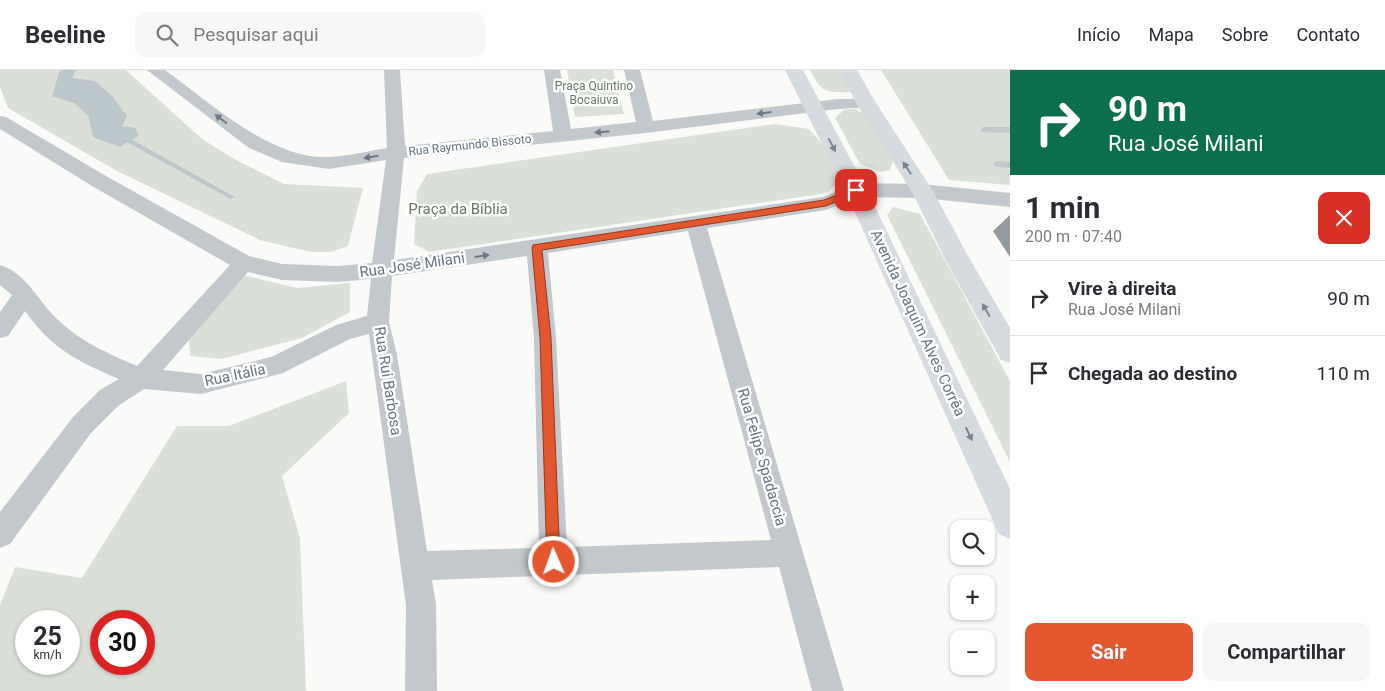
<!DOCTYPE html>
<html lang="pt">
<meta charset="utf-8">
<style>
:root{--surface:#fff;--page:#f7f7f7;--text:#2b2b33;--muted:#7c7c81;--line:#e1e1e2;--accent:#e4572e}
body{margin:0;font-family:Roboto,sans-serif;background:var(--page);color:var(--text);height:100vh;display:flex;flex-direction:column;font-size:19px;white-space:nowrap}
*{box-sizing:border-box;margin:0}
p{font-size:16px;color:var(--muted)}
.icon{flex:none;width:28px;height:28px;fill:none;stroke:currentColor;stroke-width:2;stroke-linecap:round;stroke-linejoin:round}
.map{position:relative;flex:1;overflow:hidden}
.drawer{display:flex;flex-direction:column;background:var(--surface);width:375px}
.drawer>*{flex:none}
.banner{background:#0b6e4f;color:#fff;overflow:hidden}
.tools{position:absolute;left:950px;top:450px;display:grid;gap:10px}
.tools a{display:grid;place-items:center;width:45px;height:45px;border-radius:10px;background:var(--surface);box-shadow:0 1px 4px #0004;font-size:25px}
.speed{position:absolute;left:15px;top:540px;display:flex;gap:10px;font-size:25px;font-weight:700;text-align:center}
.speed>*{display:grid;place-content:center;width:65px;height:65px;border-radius:50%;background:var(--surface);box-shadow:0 1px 4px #0004;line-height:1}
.speed small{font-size:12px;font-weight:400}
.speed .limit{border:8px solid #d22;background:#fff;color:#111}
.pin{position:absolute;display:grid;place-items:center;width:42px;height:42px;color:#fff;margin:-21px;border-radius:10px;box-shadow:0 2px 8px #0006}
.me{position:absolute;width:55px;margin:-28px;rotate:358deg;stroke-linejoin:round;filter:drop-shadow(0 0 4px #0008)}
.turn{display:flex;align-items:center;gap:18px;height:105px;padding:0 15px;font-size:22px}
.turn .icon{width:65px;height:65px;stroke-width:2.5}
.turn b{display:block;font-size:35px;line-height:42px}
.round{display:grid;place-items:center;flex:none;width:52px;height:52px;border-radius:10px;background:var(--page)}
.head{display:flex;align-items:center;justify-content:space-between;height:85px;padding:0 15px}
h1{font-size:30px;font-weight:700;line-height:38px}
.button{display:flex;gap:10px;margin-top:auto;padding:10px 15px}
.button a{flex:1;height:58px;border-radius:10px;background:var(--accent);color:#fff;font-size:20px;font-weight:700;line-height:58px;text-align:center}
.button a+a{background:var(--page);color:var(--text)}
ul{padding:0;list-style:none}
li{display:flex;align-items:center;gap:15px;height:75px;padding:0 15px;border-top:1px solid var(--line)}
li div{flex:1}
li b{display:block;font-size:19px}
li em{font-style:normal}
header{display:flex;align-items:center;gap:30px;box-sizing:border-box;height:70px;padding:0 25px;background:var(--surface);border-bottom:1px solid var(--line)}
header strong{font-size:24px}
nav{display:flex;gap:28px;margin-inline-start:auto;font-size:18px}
.search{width:350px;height:45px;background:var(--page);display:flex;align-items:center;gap:12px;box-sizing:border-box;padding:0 18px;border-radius:10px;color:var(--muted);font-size:19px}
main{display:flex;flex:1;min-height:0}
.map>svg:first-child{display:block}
.green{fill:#dadfd7;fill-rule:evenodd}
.water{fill:#bbc7cb}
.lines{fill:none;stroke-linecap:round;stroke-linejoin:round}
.stream{fill:#bbc7cb;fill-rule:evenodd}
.service{fill:#c3c8cc;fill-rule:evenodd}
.minor{fill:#c3c8cc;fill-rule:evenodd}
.secondary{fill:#d6dbdf;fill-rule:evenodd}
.wall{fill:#929a9f}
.oneway{fill:#6a7a87}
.oneway2{fill:#768591}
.route{fill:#e4572e;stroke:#94391e}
.labels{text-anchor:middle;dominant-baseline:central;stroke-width:5;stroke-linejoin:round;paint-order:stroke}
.far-park-label{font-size:12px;fill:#687a64;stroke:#fff}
.far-street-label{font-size:12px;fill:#657683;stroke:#fff}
.park-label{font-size:15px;fill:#687a64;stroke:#fff}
.street-label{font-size:15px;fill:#657683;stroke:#fff}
</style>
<header>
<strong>Beeline</strong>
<div class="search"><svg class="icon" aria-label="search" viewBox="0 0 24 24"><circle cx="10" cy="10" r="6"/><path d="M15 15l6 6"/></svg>Pesquisar aqui</div>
<nav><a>Início</a><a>Mapa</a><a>Sobre</a><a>Contato</a></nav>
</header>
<main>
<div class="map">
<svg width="1010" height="621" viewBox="0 0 1010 621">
<rect width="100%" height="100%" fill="#fafaf8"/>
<path class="green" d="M 0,0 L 126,0 L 202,69 L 236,90 L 284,114 L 363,118 L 348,176 L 331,182 L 311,182 L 260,170 L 117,101 L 8,38 L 0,17 Z
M 567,0 L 613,0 L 624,44 L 575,47 Z
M 810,0 L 841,0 L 850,16 L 850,22 C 825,23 821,22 810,0 Z
M 881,0 L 1010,0 L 1010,115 L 949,110 Z
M 855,39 L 866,45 L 893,92 L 890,100 L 881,102 L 860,94 L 835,48 L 844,40 Z
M 775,54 L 809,59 L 824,76 L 841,109 L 827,123 L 429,182 L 414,174 L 417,121 L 427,104 Z
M 893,137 L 920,144 L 1010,311 L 1010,392 L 887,145 Z
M 244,205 L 297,218 L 350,213 L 350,242 L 302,268 L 222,289 L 190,286 L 189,266 Z
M 346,311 L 349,343 L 282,406 L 300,468 L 306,621 L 0,621 L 0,535 L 15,497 L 82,508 L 177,356 L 229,356 ZM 26,551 L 69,551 L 69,594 L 26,594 ZM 101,551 L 144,551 L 144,594 L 101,594 Z"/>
<path class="water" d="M 60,0 L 76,0 L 72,8 L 95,11 L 112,26 L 127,46 L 122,56 L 135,58 L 139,65 L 120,77 L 93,67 L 88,45 L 74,33 L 52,26 Z"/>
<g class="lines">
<path class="stream" d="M 122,64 L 233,126 L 234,127 L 231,129 L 229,128 L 123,70 L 119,66 Z"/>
<path class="service" d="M 984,57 L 1010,57 L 1010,63 L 981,62 L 981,58 Z
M 997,91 L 1010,92 L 1010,98 L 994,96 L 994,92 Z"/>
<path class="minor" d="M 147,0 L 165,0 C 211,33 271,90 330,87 C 349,86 368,81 387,78 L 384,0 L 400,0 L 405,76 L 553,61 L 544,0 L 560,0 L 571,59 L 636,52 L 624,0 L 640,0 L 653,51 L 838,29 L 872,29 L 874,33 L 872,37 L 838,39 L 646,63 L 404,88 L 394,190 L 823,127 L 856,113 L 922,114 L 1010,123 L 1010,137 L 922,128 L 858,127 L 826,140 L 707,158 L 844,621 L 812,621 L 779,497 L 432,510 L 436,535 L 437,621 L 405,621 L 406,535 L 369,264 L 350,269 L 283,303 L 201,324 L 144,319 L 118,336 L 91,363 L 10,474 L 0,478 L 0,442 L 73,347 L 100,320 L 119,309 C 77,291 52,279 25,241 L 8,266 L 0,268 L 0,242 L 12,225 L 0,215 L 0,195 C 26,203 37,229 55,247 C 79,271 107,283 137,296 L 230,195 L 92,116 L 0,59 L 0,46 L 6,47 L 106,106 L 249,186 L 282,194 L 338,196 L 372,193 L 386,90 L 329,99 L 282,92 L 249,78 ZM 688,161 L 771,470 L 567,477 L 556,268 L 548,183 ZM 527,186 L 534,268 L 539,478 L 427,481 L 397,285 L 389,252 L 392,206 ZM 248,202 L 282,210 L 338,212 L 371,209 L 367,246 L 336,255 L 271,287 L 201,304 L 163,300 Z"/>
<path class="secondary" d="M 785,0 L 803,0 L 867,120 L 1010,419 L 1010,469 L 999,464 L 845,120 Z
M 839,0 L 857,0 L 876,33 L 933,121 L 968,186 L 1010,258 L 1010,293 L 1001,290 L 946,191 L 912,122 L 856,33 Z"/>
</g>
<path class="wall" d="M 1010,145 L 1010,187 L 993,161 Z"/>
<defs><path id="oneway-solid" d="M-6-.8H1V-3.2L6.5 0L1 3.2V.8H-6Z" transform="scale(1.25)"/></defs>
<g class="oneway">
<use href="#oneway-solid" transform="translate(764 43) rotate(173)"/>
<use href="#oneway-solid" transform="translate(221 49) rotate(-143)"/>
<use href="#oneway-solid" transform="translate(602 62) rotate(174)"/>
<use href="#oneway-solid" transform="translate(371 87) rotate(171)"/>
<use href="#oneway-solid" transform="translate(482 186) rotate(-8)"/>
</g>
<g class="oneway2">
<use href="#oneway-solid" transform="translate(832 75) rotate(62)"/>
<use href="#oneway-solid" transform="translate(907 98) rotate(-123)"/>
<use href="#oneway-solid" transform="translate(986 240) rotate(-120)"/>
<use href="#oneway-solid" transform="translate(969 364) rotate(65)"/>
</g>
<path class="route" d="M 856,117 L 861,120 L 860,122 L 826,136 L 542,180 L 551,268 L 560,492 L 558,496 L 554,498 L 549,496 L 547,492 L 540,268 L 532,178 L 533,175 L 824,130 Z"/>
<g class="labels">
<g class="far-park-label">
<text x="594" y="16">Praça Quintino<tspan x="594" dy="14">Bocaiuva</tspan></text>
</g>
<g class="far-street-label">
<text transform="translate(470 75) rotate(-6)">Rua Raymundo Bissoto</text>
</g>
<g class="park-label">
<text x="458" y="139">Praça da Bíblia</text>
</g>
<g class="street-label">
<text transform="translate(412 195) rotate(-8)">Rua José Milani</text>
<text transform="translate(918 253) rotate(65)">Avenida Joaquim Alves Corrêa</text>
<text transform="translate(235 305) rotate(-12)">Rua Itália</text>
<text transform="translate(388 311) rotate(81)">Rua Rui Barbosa</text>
<text transform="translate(762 387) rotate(74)">Rua Felipe Spadaccia</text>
</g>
</g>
</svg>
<div class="tools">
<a><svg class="icon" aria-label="search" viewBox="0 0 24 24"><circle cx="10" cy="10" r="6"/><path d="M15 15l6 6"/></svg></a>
<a>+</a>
<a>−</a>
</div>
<div class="speed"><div>25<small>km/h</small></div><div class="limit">30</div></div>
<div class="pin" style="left:856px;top:120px;background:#d93025"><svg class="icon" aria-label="arrive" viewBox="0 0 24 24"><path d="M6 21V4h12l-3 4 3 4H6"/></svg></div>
<svg class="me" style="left:554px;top:492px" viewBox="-20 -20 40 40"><circle r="17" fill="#e4572e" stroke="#fff" stroke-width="3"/><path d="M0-11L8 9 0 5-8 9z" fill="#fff"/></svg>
</div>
<section class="drawer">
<div class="banner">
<div class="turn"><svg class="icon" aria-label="right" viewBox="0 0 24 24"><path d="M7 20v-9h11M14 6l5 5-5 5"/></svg><div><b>90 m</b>Rua José Milani</div></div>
</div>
<div class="head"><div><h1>1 min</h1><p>200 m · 07:40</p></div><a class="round" style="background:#d93025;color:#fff"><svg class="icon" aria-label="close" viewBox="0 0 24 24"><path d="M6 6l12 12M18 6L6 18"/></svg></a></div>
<ul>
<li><svg class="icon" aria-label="right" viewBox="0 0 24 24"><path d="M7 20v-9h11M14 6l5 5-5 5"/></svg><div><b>Vire à direita</b><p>Rua José Milani</p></div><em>90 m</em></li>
<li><svg class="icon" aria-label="arrive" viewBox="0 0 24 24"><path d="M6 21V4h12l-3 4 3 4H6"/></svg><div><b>Chegada ao destino</b></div><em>110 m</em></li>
</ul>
<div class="button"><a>Sair</a><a>Compartilhar</a></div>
</section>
</main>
